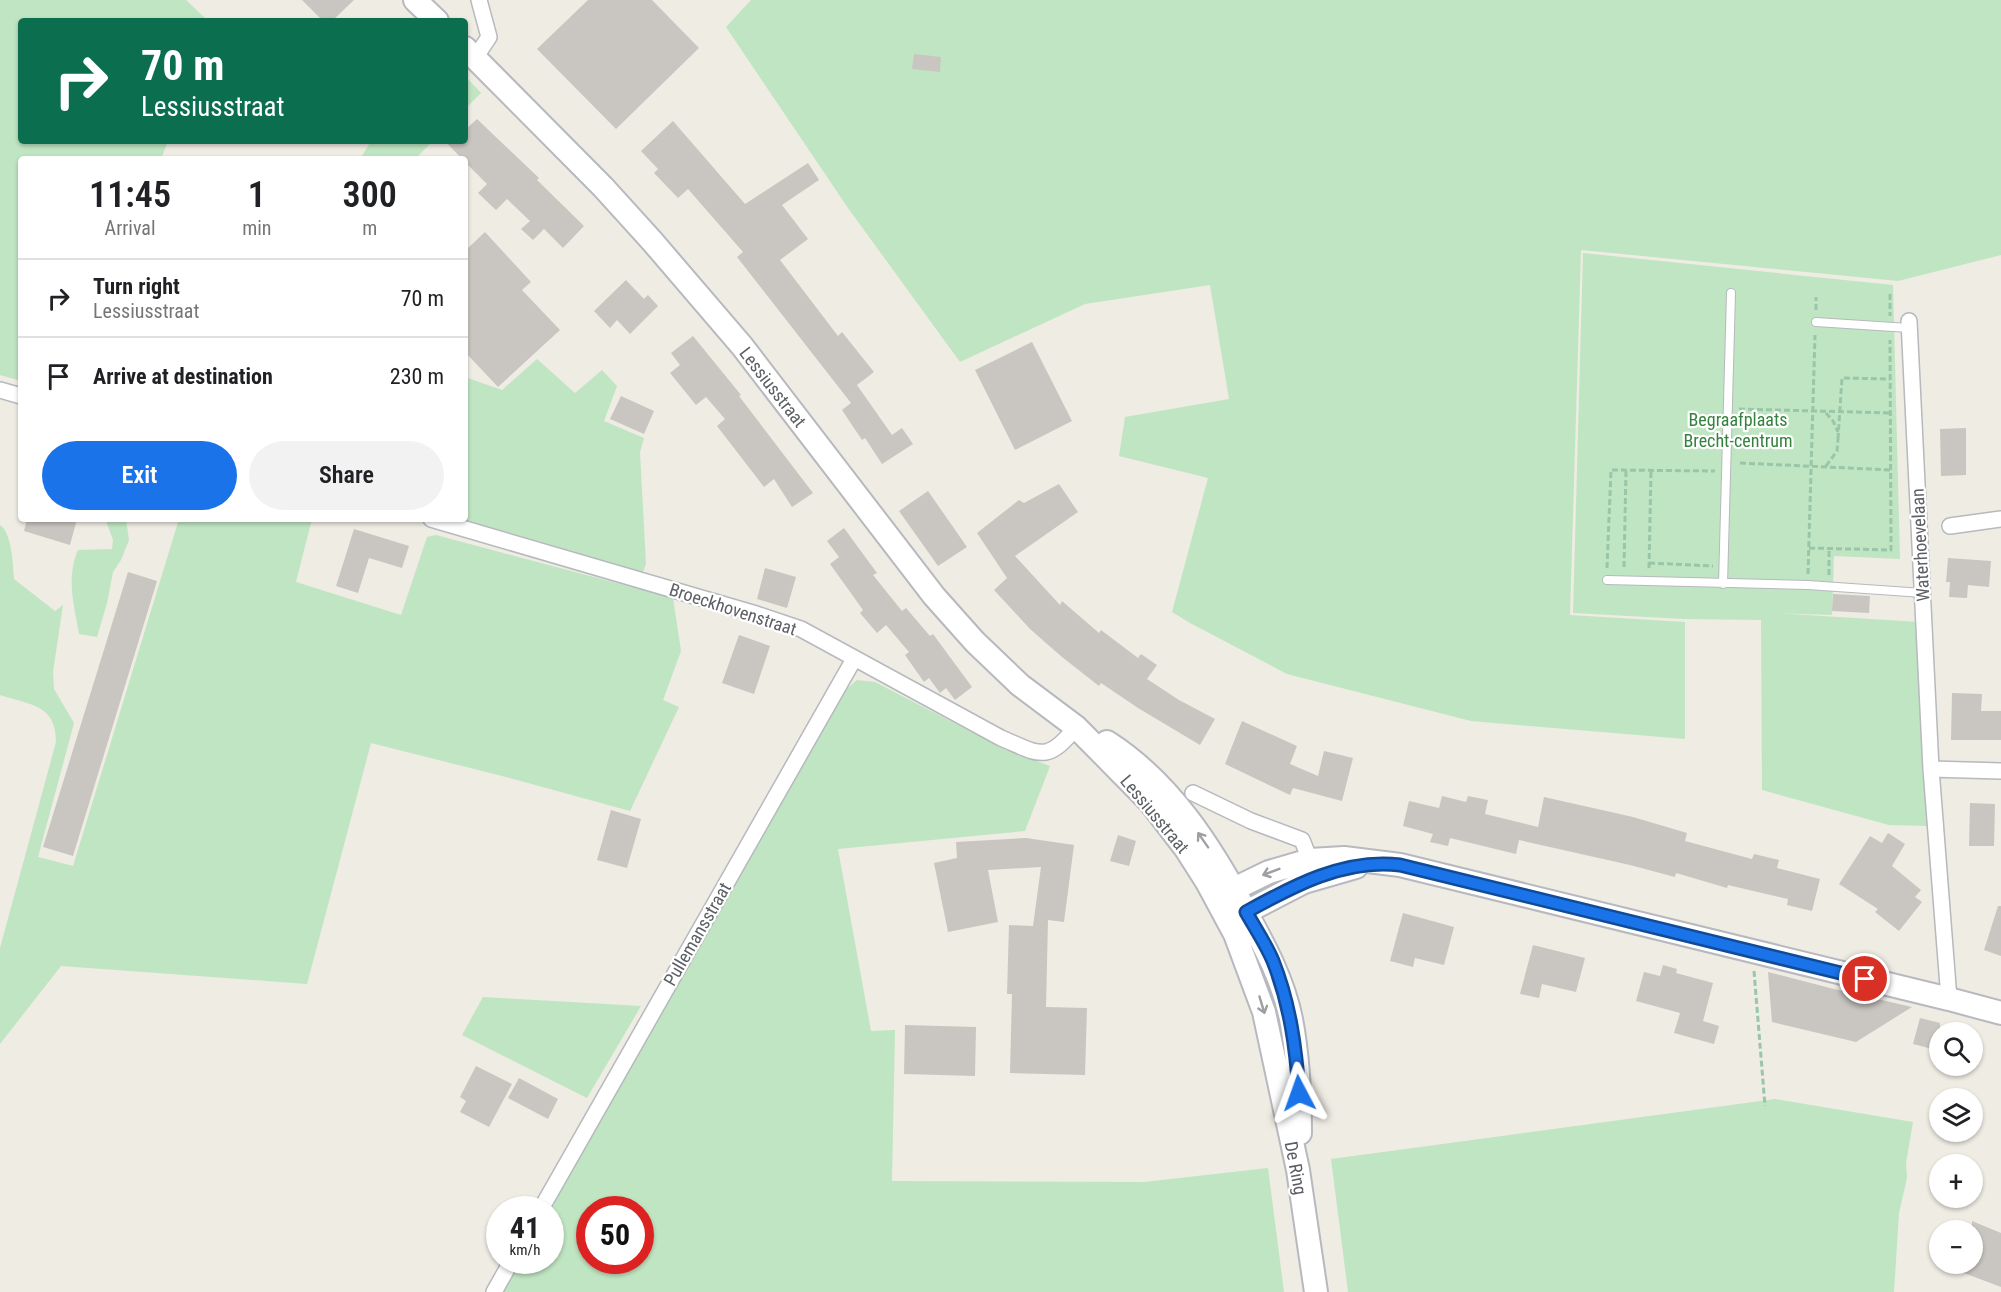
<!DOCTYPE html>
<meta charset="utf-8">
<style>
:root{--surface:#fff;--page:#f2f2f2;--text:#202124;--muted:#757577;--line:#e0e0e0;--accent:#1a73e8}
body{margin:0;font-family:"Roboto Condensed",sans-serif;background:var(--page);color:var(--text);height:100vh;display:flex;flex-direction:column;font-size:22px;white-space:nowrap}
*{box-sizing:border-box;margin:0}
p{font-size:20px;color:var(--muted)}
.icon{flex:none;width:33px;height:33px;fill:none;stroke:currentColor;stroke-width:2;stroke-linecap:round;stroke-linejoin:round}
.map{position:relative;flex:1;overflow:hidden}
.sheet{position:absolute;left:18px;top:156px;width:450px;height:366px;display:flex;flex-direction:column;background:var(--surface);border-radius:6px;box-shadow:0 2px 4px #0004}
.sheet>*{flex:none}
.top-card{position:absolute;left:18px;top:18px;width:450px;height:126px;border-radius:6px;box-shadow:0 2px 4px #0004;background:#0b6e4f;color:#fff;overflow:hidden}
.buttons{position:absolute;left:1929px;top:1022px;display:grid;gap:12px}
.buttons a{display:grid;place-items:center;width:54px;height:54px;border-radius:50%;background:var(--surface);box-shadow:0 2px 4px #0004;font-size:30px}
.speed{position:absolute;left:486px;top:1196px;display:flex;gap:12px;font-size:30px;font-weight:700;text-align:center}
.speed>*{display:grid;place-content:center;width:78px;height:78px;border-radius:50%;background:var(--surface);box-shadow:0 2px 4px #0004;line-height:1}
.speed small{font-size:15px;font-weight:400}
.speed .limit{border:9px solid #d22;background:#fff;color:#111}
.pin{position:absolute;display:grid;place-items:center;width:51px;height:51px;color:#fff;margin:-26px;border:3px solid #fff;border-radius:50%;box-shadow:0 2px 6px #0007}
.me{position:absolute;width:66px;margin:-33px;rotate:356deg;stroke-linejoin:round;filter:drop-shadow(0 0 4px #0008)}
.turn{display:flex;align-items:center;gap:21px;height:126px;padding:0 24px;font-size:27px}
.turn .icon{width:78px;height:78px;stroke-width:2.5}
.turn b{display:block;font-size:42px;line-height:51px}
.eta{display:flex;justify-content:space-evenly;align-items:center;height:102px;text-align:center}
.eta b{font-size:36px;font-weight:600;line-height:42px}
.cta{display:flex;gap:12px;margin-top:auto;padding:12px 24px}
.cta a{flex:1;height:69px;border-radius:36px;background:var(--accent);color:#fff;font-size:24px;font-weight:600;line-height:69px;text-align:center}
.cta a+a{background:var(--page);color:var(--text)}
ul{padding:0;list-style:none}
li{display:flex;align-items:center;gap:18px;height:78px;padding:0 24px;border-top:2px solid var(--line)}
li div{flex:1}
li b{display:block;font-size:22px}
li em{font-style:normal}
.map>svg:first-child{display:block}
.green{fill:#c0e5c2;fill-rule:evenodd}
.building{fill:#c9c6c1}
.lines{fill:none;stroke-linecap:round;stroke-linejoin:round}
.lane-casing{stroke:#b6b9bd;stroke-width:10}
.street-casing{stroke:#b6b9bd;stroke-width:18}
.secondary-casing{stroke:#b7b9bf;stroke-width:26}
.path{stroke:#99c6a9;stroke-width:3;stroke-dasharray:6 3;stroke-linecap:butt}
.lane{stroke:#fff;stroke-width:8}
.street{stroke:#fff;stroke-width:15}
.secondary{stroke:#fff;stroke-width:22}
.oneway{stroke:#9d9fa2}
.route-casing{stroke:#114b97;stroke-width:15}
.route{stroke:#1a73e8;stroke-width:10}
.labels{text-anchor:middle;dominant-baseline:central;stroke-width:4.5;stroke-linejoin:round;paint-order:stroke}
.street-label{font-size:18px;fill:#5b5f64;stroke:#fff}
.park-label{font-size:18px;fill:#35813e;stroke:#fff}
</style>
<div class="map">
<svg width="2001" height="1292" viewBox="0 0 2001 1292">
<rect width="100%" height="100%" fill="#eeece3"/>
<path class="green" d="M 0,0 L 186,0 L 208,21 L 21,21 L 21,141 L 168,141 L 161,159 L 21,159 L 21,381 L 0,375 Z
M 751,0 L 2001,0 L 2001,255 L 1898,281 L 1581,250 L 1570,615 L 1685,622 L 1685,739 L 1471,721 L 1287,674 L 1190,623 L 1172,612 L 1208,478 L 1119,456 L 1125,417 L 1229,399 L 1210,285 L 1085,304 L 960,362 L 848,208 L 726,27 Z
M 465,76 L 481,93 L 465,109 Z
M 371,141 L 433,141 L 415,159 L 360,159 Z
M 1583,253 L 1893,285 L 1900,559 L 1834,556 L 1832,615 L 1774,613 L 1919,622 L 1928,826 L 1889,825 L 1762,790 L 1761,620 L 1684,619 L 1573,613 Z
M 537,359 L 575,393 L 602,370 L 617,386 L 604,421 L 644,438 L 640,452 L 646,564 L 642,574 L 460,519 L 465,519 L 465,377 L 502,390 Z
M 108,519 L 126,519 L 129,540 L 121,560 L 113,572 L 107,603 L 97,637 L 79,634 C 74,605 66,578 78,550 L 112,549 L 113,540 L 106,521 Z
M 179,519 L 312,519 L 296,582 L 401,615 L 427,537 L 436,535 L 673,598 L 681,651 L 663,700 L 679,707 L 630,811 L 506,777 L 371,743 L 307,984 L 61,966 L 0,1044 L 0,948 L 56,742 C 56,704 30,705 0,695 L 0,525 C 12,533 13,565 14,579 L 55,611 L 63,605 L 53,672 L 54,689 L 74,723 L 38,857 L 73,866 Z
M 857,680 L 875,682 L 1006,750 L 1050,766 L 1025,831 L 838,849 L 871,1031 L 895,1030 L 892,1181 L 1144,1182 L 1268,1168 L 1284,1292 L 502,1292 L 520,1260 L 550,1260 L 549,1209 L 842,693 ZM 590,1209 L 640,1209 L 640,1260 L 590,1260 Z
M 483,997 L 641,1006 L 587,1098 L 462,1035 Z
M 1775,1099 L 1913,1122 L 1906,1163 L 1907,1178 L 1899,1213 L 1894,1292 L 1348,1292 L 1331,1159 Z"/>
<path class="building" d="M 302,0 L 354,0 L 332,21 L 323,21 Z
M 588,0 L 652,0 L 699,48 L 616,129 L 537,49 Z
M 914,54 L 941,57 L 940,72 L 912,69 Z
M 477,119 L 539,178 L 537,180 L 584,226 L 563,248 L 544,229 L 533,240 L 521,229 L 530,221 L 507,199 L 496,210 L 478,193 L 487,184 L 465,162 L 465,159 L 462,159 L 445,141 L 465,141 L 465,130 Z
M 673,121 L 745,204 L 808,163 L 819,180 L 782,205 L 808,239 L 780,260 L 838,336 L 842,332 L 874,372 L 857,385 L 892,435 L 902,428 L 913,444 L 882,464 L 865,438 L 862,440 L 842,410 L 851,403 L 737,257 L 743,252 L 688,189 L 678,198 L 654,173 L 658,169 L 641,151 Z
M 485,232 L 531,282 L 522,290 L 560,330 L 498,387 L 465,352 L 465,251 Z
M 626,280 L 644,299 L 648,295 L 658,306 L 630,334 L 617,320 L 610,328 L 594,311 Z
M 693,336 L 741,395 L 739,396 L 813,493 L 792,507 L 774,479 L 764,487 L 717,426 L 725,419 L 706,397 L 696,405 L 670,373 L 680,365 L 671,353 Z
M 1032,342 L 1072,421 L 1015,450 L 975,370 Z
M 621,396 L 654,411 L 644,434 L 610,419 Z
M 1966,428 L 1966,475 L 1941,476 L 1940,429 Z
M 1059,484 L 1078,512 L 1015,556 L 1060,605 L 1062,601 L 1099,633 L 1101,630 L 1138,658 L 1141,654 L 1157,665 L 1147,679 L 1179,700 L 1215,719 L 1200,745 L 1138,708 L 1101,683 L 1099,686 L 1062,657 L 1030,629 L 994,590 L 1007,578 L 977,533 L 1019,500 L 1024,503 Z
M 928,491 L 967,547 L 938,566 L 899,511 Z
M 27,519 L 77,519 L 70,545 L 24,531 Z
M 844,528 L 877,573 L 873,575 L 902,611 L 906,608 L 930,636 L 933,634 L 972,687 L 955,700 L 946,688 L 940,693 L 929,678 L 924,682 L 905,655 L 909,652 L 886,625 L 877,633 L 860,613 L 863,610 L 830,564 L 839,557 L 827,541 Z
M 354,529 L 409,546 L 402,568 L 369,558 L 358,593 L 336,586 Z
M 1948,558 L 1991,561 L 1989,587 L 1968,585 L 1967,598 L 1949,597 L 1950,582 L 1946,582 Z
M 765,568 L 796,577 L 787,608 L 757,599 Z
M 128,572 L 157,581 L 73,856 L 43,847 Z
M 1833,594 L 1870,596 L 1869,613 L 1832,611 Z
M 739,635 L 770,646 L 754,694 L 722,683 Z
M 1952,693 L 1982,694 L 1981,711 L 2001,711 L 2001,740 L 1951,740 Z
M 1242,721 L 1297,746 L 1290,764 L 1318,776 L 1324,751 L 1353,758 L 1342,801 L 1293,788 L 1290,795 L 1225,764 Z
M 1442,796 L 1466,802 L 1468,796 L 1488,800 L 1485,814 L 1538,827 L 1544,797 L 1633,817 L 1687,833 L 1685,841 L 1752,859 L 1754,854 L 1779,860 L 1777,868 L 1820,879 L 1812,911 L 1787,905 L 1788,899 L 1728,885 L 1727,888 L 1676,873 L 1675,877 L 1630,865 L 1519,840 L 1516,854 L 1450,838 L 1448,846 L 1430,842 L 1433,834 L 1403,826 L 1409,801 L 1439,808 Z
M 1970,803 L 1995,804 L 1994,846 L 1969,846 Z
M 611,810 L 641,819 L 627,868 L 597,860 Z
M 1888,833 L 1905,844 L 1892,866 L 1921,890 L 1915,897 L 1922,902 L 1899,931 L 1875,912 L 1878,909 L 1839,884 L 1870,836 L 1882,843 Z
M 1118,835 L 1136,841 L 1129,866 L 1110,861 Z
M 1026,838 L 1074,845 L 1064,922 L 1048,920 L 1046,1007 L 1087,1008 L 1085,1075 L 1010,1073 L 1012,994 L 1007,994 L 1009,925 L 1033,926 L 1041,867 L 988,870 L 998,922 L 948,932 L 934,863 L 957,858 L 956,842 Z
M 1998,906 L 2001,906 L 2001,956 L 1984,950 Z
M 1403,913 L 1454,927 L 1444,965 L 1415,958 L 1413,967 L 1390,961 Z
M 1533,945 L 1585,958 L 1576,992 L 1542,984 L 1539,998 L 1520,994 Z
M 1663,965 L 1677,969 L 1676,973 L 1713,983 L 1703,1021 L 1719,1026 L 1714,1044 L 1674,1033 L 1680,1013 L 1636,1001 L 1644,972 L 1660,976 Z
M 1768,972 L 1834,989 L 1912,1007 L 1856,1042 L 1772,1022 Z
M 1920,1018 L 1940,1023 L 1940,1051 L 1913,1044 Z
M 905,1025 L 976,1027 L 975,1076 L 904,1074 Z
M 476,1066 L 512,1084 L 489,1127 L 460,1112 L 466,1101 L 460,1097 Z
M 519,1078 L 558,1099 L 548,1119 L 508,1098 Z
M 1972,1221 L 2001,1233 L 2001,1287 L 1940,1264 L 1972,1263 Z"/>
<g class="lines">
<g class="lane-casing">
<path id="lane" d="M 1816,322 L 1909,328
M 1607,580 L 1808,585 L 1923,593
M 1723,584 L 1731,293"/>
</g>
<g class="street-casing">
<path id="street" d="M 475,58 L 489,37 L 479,0
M 1909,321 L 1931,769 L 1949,999
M 0,390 L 21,396
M 431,519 L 756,614 L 801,629 L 1001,738 C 1039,754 1047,764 1076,727
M 1950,526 L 2001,519
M 1931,769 L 2001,771
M 1193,793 L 1251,821 L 1302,840 L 1310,860
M 541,1209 L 854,659
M 494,1292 L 512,1260"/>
</g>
<g class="secondary-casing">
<path id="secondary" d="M 415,0 L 437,21
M 465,48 L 603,187 L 652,241 L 742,346 L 934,596 L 975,642 L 1020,685 L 1076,727 L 1150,802 L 1186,849 L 1207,882 L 1235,934 L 1264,1012 L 1298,1170 L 1316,1292
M 1107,742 C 1171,783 1212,848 1247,914 C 1265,947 1283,980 1291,1019 C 1298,1056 1300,1095 1300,1133
M 1223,910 L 1234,889 L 1269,872 L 1310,860 L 1344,858 L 1400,865 L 1949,999 L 2001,1013
M 1233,911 L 1246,912 L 1304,882 L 1356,867"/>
</g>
<path class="path" d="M 1890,294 L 1890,316
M 1816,310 L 1816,297
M 1739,409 L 1891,413
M 1826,413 L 1833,421 L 1838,432
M 1838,439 L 1842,378 L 1890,379
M 1740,463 L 1891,470
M 1826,466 L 1837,451 L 1838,439
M 1809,548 L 1891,550 L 1890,340
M 1649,563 L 1713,566
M 1624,567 L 1626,470
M 1607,568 L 1611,470 L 1715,471
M 1649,568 L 1651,470
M 1808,574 L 1815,335
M 1829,575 L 1829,549
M 1754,971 L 1765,1106"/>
<use href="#lane" class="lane"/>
<use href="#street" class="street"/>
<use href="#secondary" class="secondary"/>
</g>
<defs><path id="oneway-shaft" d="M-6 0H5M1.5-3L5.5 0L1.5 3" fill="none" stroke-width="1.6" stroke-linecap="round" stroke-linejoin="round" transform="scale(1.5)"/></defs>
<g class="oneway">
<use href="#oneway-shaft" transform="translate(1203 840) rotate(-125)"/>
<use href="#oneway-shaft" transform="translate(1271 872) rotate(159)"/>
<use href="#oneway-shaft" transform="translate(1262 1005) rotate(73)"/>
</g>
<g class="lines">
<g class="route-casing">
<path id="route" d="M 1299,1093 C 1296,1048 1290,1004 1273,961 C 1266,944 1255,928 1246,912 C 1293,886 1345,858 1400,865 L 1865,979"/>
</g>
<use href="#route" class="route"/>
</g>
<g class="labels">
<g class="street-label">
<text transform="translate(773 387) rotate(52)">Lessiusstraat</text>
<text transform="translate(1920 545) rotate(-93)">Waterhoevelaan</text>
<text transform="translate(733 609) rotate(18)">Broeckhovenstraat</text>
<text transform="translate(1155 814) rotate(50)">Lessiusstraat</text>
<text transform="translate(697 934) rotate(-60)">Pullemansstraat</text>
<text transform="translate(1296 1168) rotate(79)">De Ring</text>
</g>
<g class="park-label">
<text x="1738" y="419">Begraafplaats<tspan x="1738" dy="21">Brecht-centrum</tspan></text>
</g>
</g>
</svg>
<div class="buttons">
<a><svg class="icon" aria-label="search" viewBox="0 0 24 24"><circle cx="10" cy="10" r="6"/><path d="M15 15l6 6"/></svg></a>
<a><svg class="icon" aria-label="layers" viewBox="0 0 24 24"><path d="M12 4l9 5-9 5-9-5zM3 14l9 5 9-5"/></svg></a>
<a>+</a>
<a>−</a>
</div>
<div class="speed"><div>41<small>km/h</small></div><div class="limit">50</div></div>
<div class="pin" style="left:1865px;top:979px;background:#d93025"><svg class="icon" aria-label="arrive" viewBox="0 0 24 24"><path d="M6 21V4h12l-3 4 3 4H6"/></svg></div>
<svg class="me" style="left:1299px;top:1093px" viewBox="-20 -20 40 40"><path d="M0-17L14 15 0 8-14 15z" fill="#1a73e8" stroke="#fff" stroke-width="4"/></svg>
<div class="top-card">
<div class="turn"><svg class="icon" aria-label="right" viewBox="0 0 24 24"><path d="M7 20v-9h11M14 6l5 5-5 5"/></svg><div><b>70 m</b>Lessiusstraat</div></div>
</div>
<section class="sheet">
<div class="eta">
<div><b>11:45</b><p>Arrival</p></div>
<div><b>1</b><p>min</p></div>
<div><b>300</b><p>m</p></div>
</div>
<ul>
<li><svg class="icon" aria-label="right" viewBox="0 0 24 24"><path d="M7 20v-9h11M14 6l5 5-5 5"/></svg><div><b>Turn right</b><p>Lessiusstraat</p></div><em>70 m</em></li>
<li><svg class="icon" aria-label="arrive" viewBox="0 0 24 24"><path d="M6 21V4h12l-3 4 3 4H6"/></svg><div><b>Arrive at destination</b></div><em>230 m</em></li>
</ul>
<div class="cta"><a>Exit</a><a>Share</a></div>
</section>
</div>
